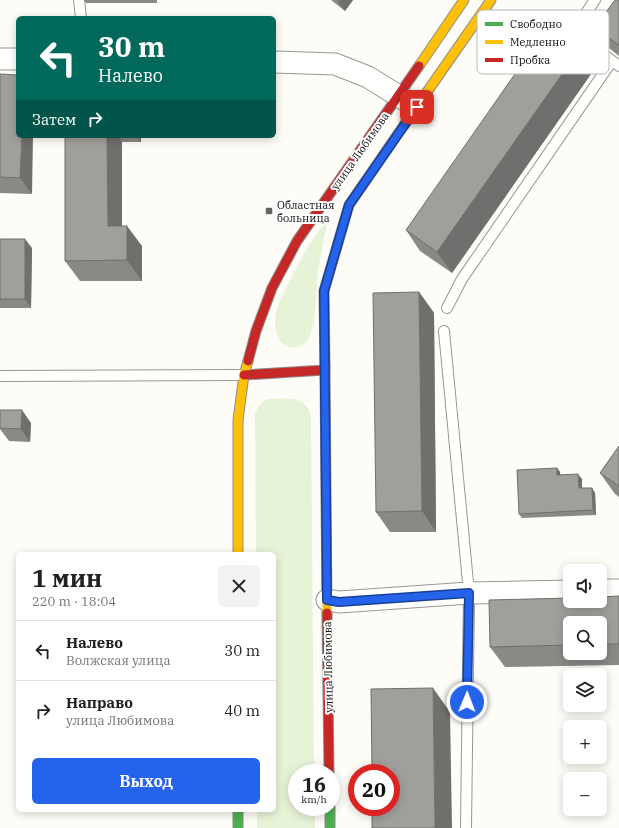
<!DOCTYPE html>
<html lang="ru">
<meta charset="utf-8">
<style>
:root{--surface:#fff;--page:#f2f2f2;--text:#202124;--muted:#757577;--line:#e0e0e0;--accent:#2563eb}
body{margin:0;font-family:"IBM Plex Serif",serif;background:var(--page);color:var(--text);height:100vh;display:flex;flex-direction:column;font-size:15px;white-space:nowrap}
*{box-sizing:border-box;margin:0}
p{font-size:13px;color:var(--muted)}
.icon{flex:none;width:22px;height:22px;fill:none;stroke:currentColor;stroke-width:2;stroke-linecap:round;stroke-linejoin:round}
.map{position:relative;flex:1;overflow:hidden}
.sheet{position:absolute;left:16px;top:552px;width:260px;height:260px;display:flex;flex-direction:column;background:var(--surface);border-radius:6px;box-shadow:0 2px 10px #0003}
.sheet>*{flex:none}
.hud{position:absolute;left:16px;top:16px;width:260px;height:122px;border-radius:6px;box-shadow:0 2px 10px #0003;background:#00695c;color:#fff;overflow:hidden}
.tools{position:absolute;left:563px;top:564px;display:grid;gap:8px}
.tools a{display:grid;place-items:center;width:44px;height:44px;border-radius:6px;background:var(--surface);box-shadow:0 2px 10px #0003;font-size:20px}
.speed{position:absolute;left:288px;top:764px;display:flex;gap:8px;font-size:20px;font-weight:700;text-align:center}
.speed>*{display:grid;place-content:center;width:52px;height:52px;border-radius:50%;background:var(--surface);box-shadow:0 2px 10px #0003;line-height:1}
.speed small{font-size:10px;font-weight:400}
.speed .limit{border:6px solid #d22;background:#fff;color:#111}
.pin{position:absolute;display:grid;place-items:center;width:34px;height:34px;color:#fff;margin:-17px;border-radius:8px;box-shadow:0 2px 6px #0006}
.me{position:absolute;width:44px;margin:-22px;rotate:1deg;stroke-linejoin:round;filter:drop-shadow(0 0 3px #0008)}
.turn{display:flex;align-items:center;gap:14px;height:84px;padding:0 16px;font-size:18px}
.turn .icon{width:52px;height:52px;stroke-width:2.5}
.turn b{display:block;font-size:28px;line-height:34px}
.then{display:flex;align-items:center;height:38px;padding:0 16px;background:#0003;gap:8px;font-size:15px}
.round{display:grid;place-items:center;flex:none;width:42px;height:42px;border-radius:6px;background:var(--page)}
.summary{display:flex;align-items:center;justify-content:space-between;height:68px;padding:0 16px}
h1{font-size:24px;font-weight:700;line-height:30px}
.action{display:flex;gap:8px;margin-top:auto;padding:8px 16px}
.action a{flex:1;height:46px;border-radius:6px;background:var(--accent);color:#fff;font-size:16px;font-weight:700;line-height:46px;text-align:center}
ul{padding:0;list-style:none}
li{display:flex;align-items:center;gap:12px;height:60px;padding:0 16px;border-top:1px solid var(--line)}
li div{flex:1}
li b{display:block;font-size:15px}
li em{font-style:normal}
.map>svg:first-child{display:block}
.green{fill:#e7f3d7}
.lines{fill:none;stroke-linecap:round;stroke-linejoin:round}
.lane-casing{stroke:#979795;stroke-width:12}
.street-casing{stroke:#979795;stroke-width:23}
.fast-casing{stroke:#8e8d8b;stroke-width:11}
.slow-casing{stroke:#8e8d8b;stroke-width:11}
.jam-casing{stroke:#8e8d8b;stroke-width:11}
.lane{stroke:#fffffe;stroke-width:10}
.street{stroke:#fffffe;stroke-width:21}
.fast{stroke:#4caf50;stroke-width:9}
.slow{stroke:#ffc107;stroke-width:9}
.jam{stroke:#c62828;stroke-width:9}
.wall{fill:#8a8986;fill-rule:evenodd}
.shaded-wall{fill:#716f6d}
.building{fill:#a19f9c;stroke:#716f6d}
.route-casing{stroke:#184099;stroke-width:10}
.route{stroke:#2563eb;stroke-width:7}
.poi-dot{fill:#646362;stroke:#fff;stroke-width:1.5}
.labels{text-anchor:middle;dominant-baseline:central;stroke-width:4;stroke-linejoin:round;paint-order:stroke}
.street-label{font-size:11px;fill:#111;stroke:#fff}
.poi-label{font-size:11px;fill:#111;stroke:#fff;text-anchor:start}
.key{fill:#fff;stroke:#b8b8b8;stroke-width:1}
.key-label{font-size:11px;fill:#111}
</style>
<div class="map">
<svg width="619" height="828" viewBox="0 0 619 828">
<rect width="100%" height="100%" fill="#fdfcf7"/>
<path class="green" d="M 328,219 C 325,236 321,253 318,270 C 315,288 318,323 308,339 C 305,345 297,349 290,347 C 285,346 281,343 279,338 C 274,329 274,318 277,309 C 280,300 284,292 288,284 C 300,261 312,237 328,219 Z
M 268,399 C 286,399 304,394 311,415 L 314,773 L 297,773 L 297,807 L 315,807 L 315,828 L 257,828 L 257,810 L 274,810 L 274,554 L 256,554 L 255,413 L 262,402 Z"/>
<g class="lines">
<g class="lane-casing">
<path id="lane" d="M 79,0 L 81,18
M 595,0 L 573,32 L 619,66
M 447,308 L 462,279 L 612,61
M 444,331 L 469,593 L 466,828
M 0,376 L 244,375"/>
</g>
<g class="street-casing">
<path id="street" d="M 0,59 L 18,59
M 274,62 L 335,64 L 368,77 L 413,105
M 600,590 L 619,590
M 327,600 L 339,602 L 469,593 L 570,591"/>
</g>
<g class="fast-casing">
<path id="fast" d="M 330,807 L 330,828
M 238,810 L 238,828"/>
</g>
<g class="slow-casing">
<path id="slow" d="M 419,66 L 464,0
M 404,125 L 491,0
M 325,366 L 327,613
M 238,554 L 238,420 L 244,375 L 248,361"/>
</g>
<g class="jam-casing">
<path id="jam" d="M 248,361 L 256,331 L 272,288 L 297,241 L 419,66
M 325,366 L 324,291 L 349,205 L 404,125
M 244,375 L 325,370
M 327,613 L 329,773"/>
</g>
<use href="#lane" class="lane"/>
<use href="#street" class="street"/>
<use href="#fast" class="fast"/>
<use href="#slow" class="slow"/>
<use href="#jam" class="jam"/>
</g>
<path class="wall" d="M 84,0 L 157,0 L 157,3 L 86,3 Z
M 331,0 L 353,0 L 345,11 Z
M 619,0 L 619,56 L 609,48 L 594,28 Z
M 577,53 L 591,74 L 452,273 L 420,251 L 406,230 Z
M 0,74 L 32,194 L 0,193 Z
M 65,136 L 141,136 L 141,142 L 122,142 L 122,226 L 142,246 L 142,281 L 80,281 L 65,261 Z
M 0,239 L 32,248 L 31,308 L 0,308 Z
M 419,292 L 434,313 L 436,532 L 390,532 L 376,512 Z
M 0,410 L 31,423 L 30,442 L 9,441 L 0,429 Z
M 619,446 L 619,497 L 615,494 L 600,473 Z
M 557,468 L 560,472 L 560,475 L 582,479 L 582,488 L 592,488 L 595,493 L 596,515 L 522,518 L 519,514 Z
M 619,596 L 619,665 L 505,667 L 490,647 ZM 570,623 L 600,623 L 600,653 L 570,653 Z"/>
<path class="shaded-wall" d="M 340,0 L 353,0 L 345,11 L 338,2 Z
M 577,53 L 591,74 L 452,273 L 437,252 Z
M 22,136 L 33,136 L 32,194 L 20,178 Z
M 107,136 L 118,136 L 122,142 L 122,246 L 108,226 Z
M 137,136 L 141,136 L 141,142 Z
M 127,226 L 142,246 L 142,281 L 127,260 Z
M 25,239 L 32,248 L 31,308 L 25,299 Z
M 419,292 L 434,313 L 436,532 L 422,511 Z
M 22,410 L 31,423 L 30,442 L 21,429 Z
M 557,468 L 560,472 L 561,480 L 557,475 Z
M 578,474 L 582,479 L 582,493 L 579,488 Z
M 592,488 L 595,493 L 596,515 L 593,510 Z
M 433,688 L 450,712 L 452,828 L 435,828 Z"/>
<path class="building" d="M 615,0 L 619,0 L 619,45 L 594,28 Z
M 545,31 L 577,53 L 437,252 L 406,230 Z
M 0,74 L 18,75 L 18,136 L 22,136 L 20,178 L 0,177 Z
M 65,136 L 107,136 L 108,226 L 127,226 L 127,260 L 65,261 Z
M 0,239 L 25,239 L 25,299 L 0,299 Z
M 419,292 L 422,511 L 376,512 L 373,293 Z
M 0,410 L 22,410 L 21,429 L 0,428 Z
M 619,446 L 619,486 L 600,473 Z
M 557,468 L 557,475 L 578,474 L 579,488 L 592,488 L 593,510 L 519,514 L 517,470 Z
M 619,596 L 619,644 L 600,644 L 600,623 L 570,623 L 570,645 L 490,647 L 489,600 L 570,598 L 570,601 L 600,601 L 600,597 Z
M 433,688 L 435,828 L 372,828 L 372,807 L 391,807 L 391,773 L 372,773 L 371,689 Z"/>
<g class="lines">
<g class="route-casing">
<path id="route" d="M 417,107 L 349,205 L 324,291 L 327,600 L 339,602 L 469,593 L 467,702"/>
</g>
<use href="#route" class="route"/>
</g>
<rect class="poi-dot" x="265" y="207" width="8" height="8" rx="2"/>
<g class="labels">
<g class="street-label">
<text transform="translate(360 151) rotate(-55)">улица Любимова</text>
<text transform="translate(328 667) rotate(-91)">улица Любимова</text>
</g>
<g class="poi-label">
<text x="277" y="205">Областная<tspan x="277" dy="13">больница</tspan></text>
</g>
</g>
<rect x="477" y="10" width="132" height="64" rx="6" class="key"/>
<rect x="485" y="22" width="18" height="4" fill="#4caf50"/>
<rect x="485" y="40" width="18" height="4" fill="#ffc107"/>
<rect x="485" y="58" width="18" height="4" fill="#c62828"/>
<g class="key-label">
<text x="510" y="28">Свободно</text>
<text x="510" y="46">Медленно</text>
<text x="510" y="64">Пробка</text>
</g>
</svg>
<div class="tools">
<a><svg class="icon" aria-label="sound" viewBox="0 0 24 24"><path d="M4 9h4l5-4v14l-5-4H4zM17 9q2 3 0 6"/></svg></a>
<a><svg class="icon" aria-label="search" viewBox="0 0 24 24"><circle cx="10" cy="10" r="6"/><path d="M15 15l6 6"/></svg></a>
<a><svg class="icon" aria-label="layers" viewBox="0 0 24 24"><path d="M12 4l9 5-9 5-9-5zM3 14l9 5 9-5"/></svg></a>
<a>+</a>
<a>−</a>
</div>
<div class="speed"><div>16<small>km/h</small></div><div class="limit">20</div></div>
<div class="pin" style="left:417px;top:107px;background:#d93025"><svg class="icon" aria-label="arrive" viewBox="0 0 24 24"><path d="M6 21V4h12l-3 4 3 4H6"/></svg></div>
<svg class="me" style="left:467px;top:702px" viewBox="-20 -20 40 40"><circle r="17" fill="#2563eb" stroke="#fff" stroke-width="3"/><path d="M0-11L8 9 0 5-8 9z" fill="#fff"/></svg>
<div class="hud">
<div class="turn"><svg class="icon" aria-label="left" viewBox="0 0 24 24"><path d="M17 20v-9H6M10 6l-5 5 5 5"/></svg><div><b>30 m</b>Налево</div></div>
<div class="then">Затем<svg class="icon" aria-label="right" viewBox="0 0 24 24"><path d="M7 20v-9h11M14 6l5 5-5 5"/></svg></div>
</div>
<section class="sheet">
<div class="summary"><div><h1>1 мин</h1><p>220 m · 18:04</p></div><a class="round"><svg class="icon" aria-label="close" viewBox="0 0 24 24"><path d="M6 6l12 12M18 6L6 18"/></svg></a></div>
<ul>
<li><svg class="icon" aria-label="left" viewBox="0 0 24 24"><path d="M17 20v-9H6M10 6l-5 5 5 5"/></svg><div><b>Налево</b><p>Волжская улица</p></div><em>30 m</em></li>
<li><svg class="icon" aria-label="right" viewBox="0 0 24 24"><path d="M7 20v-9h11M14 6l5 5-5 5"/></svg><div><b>Направо</b><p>улица Любимова</p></div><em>40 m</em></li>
</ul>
<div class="action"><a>Выход</a></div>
</section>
</div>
